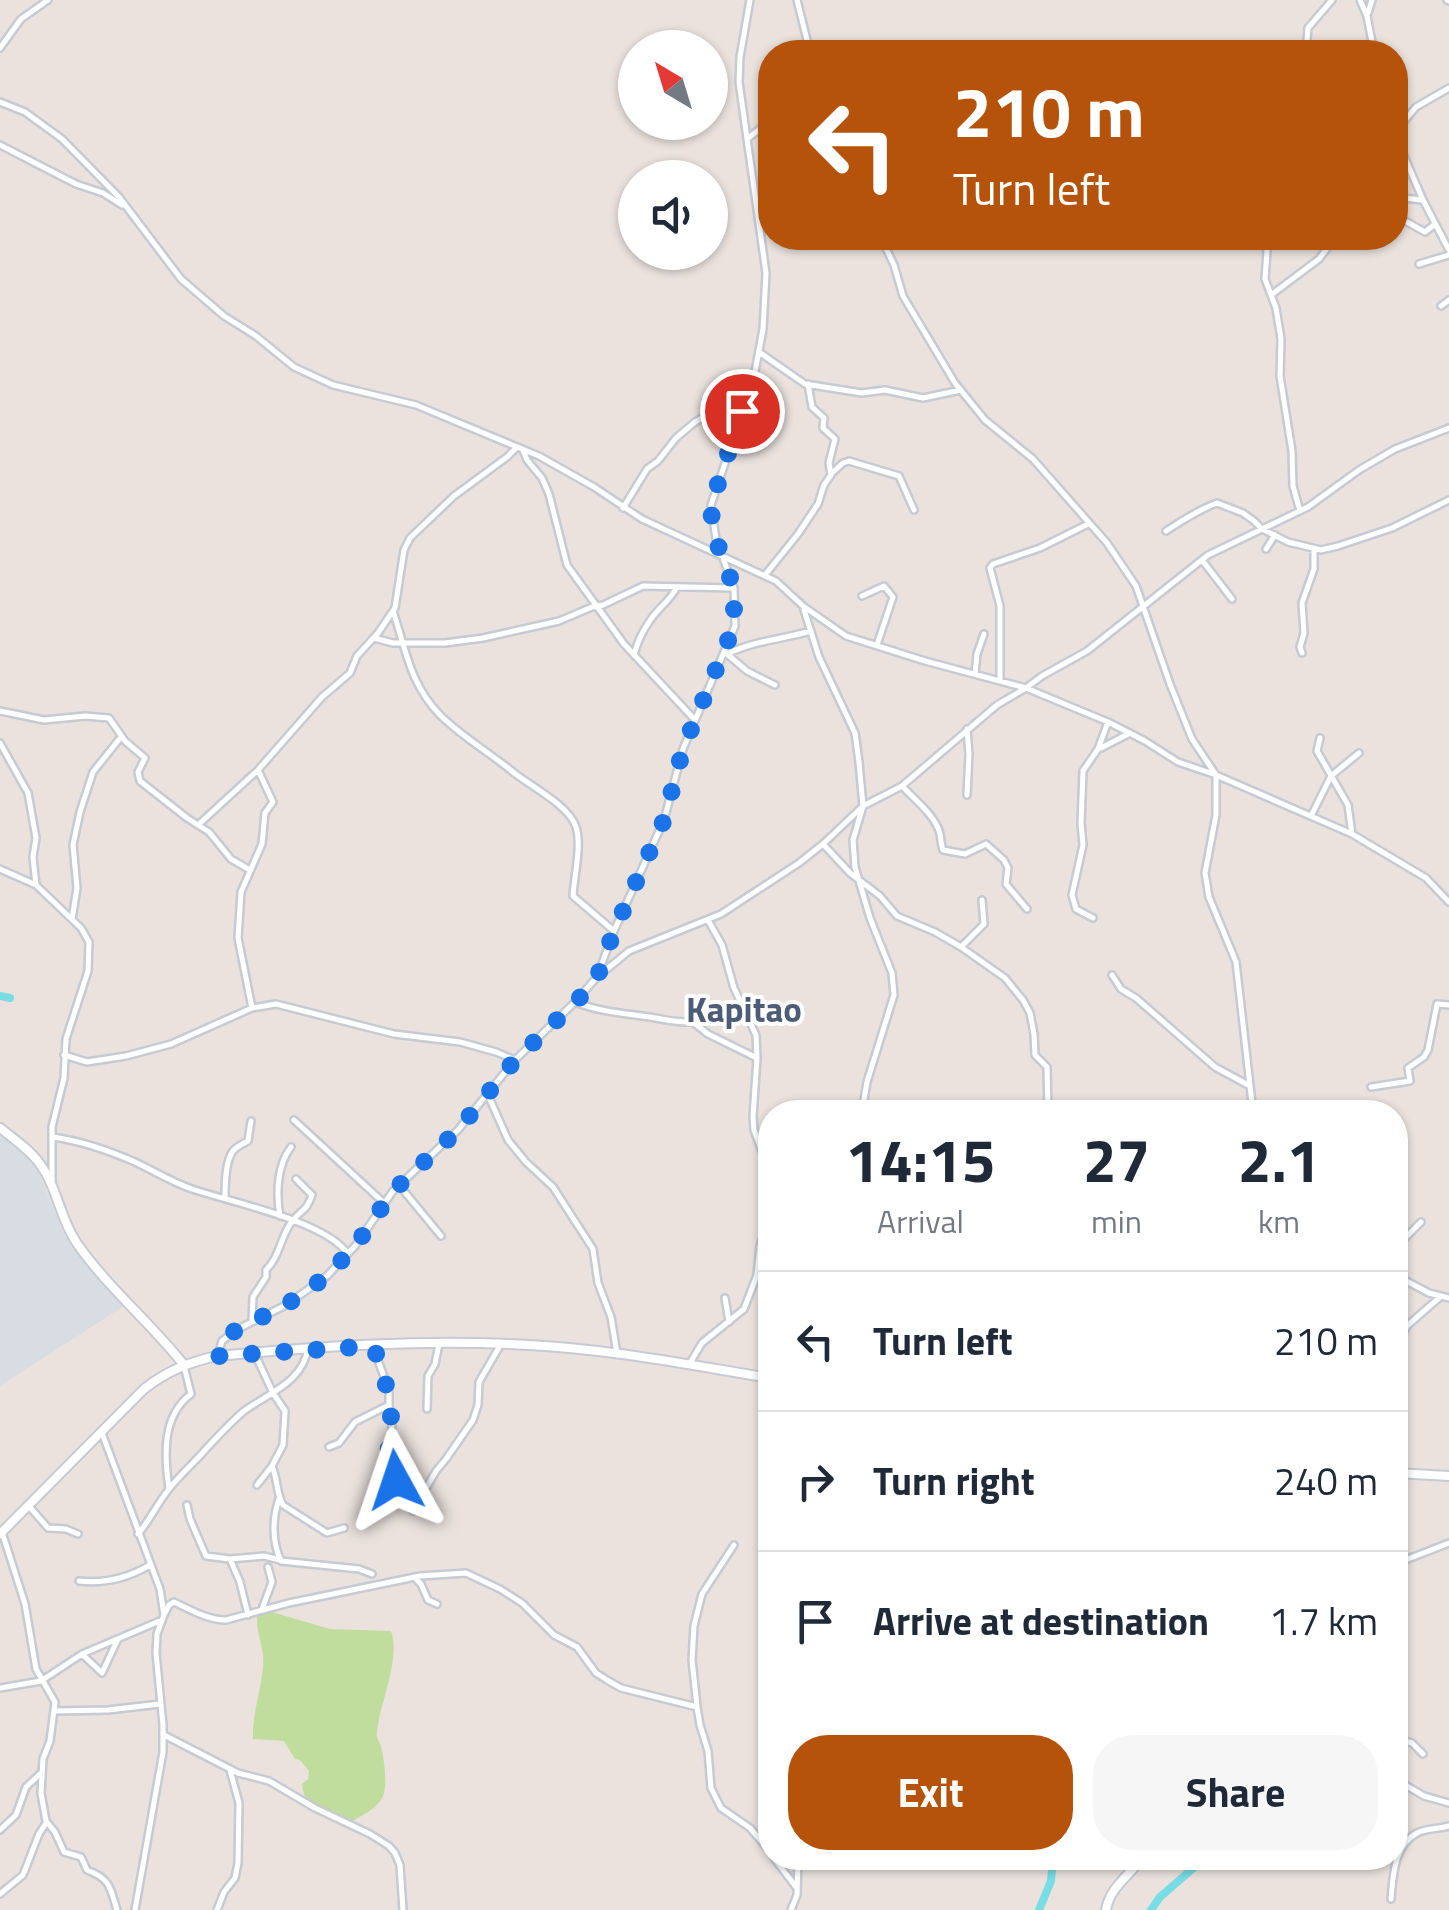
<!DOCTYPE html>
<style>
:root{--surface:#fff;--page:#f6f6f7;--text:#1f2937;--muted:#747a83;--line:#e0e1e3;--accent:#b45309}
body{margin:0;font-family:"Titillium Web",sans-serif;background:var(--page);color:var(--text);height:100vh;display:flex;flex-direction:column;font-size:38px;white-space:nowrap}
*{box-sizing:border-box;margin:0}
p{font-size:32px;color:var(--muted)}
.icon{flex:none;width:55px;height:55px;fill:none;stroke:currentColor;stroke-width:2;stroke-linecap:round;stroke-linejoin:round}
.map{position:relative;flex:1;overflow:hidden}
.panel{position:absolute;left:758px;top:1100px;width:650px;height:770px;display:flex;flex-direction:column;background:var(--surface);border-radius:40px;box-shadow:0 2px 8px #0004}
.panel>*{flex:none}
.guide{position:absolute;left:758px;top:40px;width:650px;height:210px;border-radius:40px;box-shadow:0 2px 8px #0004;background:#b45309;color:#fff;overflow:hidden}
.needle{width:65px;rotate:322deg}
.buttons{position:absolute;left:618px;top:30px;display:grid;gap:20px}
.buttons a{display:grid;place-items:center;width:110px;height:110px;border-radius:50%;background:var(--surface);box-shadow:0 2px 8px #0004;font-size:50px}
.pin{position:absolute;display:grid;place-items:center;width:85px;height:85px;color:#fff;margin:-42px;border:5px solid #fff;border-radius:50%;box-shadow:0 2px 10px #0007}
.me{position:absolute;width:110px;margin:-55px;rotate:355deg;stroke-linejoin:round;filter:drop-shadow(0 0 8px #0008)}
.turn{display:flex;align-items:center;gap:35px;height:210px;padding:0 30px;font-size:45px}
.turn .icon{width:130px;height:130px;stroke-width:2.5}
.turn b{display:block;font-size:70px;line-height:85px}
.eta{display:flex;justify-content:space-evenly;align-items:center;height:170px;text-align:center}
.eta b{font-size:60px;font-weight:700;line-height:70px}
.action{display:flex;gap:20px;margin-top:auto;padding:20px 30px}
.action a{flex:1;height:115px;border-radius:40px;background:var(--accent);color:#fff;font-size:40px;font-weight:700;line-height:115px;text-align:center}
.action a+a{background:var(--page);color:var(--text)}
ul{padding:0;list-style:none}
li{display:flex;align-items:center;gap:30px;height:140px;padding:0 30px;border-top:2px solid var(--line)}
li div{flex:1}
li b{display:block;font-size:38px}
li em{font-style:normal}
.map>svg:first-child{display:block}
.airport{fill:#d8dde4}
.green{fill:#c0dd9e}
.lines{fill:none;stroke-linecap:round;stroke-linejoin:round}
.river{stroke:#78dde5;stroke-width:8}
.street-casing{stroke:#c5cad3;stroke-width:10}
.secondary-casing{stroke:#c5cad3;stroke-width:12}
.street{stroke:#fff;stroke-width:5}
.secondary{stroke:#fff;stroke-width:8}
.route{stroke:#1a73e8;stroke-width:18;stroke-dasharray:0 32.4}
.labels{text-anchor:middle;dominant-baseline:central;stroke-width:8;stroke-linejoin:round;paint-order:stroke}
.quarter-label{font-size:35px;font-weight:bold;fill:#4e5d77;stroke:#fff}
</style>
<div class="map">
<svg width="1449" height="1910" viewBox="0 0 1449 1910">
<rect width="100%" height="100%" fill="#ebe2dd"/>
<path class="airport" d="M 0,1133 L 31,1162 L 39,1173 L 65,1236 L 73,1248 L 124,1306 L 0,1386 Z"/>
<path class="green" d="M 265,1610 L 330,1629 L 391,1631 C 401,1658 380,1703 377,1732 C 376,1741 379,1738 381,1747 C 384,1757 387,1782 384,1793 C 381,1807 361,1816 349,1823 C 341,1819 333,1812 325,1809 C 309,1801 305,1805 302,1784 L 308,1779 L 309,1771 L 300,1760 L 295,1759 L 284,1741 L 253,1739 C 252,1713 261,1692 263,1666 C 265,1649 256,1634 257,1617 Z"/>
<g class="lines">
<path class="river" d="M 0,996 L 10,998
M 1039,1910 L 1051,1881 L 1053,1858
M 1151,1910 L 1160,1897 L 1205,1858"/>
<g class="street-casing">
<path id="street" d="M 797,0 L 810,52
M 1360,0 L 1367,16 L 1374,52
M 1447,0 L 1449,1
M 1368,13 L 1372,0
M 0,48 L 21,19 L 48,0
M 1306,52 L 1308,28 L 1332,0
M 0,102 L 25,112 L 62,139 L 119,197 L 181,279 L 224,316 L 256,336 L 294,367 L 333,385 L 416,405 L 539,456 L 594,487 L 642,519 L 776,581 L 803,606 L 846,636 L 925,661 L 1026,688 L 1108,722 L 1145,741 L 1178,762 L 1216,775 L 1352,834 L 1426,878 L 1449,902
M 1395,132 L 1416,107 L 1449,88
M 1395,135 L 1423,200 L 1449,250
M 747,139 L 770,121
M 0,145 L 76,184 L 103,193 L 122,205
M 1395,197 L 1422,200
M 1395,219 L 1407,222 L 1425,232 L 1435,224
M 881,238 L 894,265 L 903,296 L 955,383 L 985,420 L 1033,459 L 1107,543 L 1136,586 L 1170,684 L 1192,739 L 1216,775 L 1216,815 L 1205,873 L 1209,897 L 1236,962 L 1253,1112
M 1263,238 L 1267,251 L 1265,279 L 1276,308 L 1281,339 L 1280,376 L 1292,451 L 1293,486 L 1300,511
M 1419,264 L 1449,255
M 1271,295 L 1319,259 L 1335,238
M 1441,306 L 1449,300
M 759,352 L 805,384 L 862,393 L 885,390 L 923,398 L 961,390
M 523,450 L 527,460 L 542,478 L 549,494 L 567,565 L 624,644 L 695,720
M 831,474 L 843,463 L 849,461 L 899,476 L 914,510
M 623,508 L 647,469 L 658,461 L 676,438 L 695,422 L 723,406 L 740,417
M 1166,531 C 1182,521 1199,509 1217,503 L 1243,513 L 1254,521 L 1262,529 L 1288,542 L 1321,550 L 1338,546 L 1392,528 L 1449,500
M 1266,549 L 1275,535
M 1202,560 L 1232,599
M 765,575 L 798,534 L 818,504 L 824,485 L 831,475 L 829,463 L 835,439 L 823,428 L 824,418 L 812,407 L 808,384
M 862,596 L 884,586 L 893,597 L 877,645
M 804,610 L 819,657 L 855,733 L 859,762 L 863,806 L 853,840 L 855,867 L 870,918 L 892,973 L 894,995 L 867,1082 L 862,1112
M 393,611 C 406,650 410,684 440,715 C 462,737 489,752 513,772 C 530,786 569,805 576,827 C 582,845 574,877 573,896 L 614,931
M 374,638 L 393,643 L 445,643 L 483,638 L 559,621 L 592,607 L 603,605 L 643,586 L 734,588
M 1302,653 L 1300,647 L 1304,633 L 1302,603 L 1314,569 L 1314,550
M 727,654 C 753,641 783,639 811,631
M 727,654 L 747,671 L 775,685
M 634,655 C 637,643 642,632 649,622 C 657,609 670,601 677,587
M 975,674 L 977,654 L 984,634
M 1000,680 L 1000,606 L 990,568 L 993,564 L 1040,548 L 1088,524
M 0,711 L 44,720 L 85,716 L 109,718 L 125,741 L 145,758 L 138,772 L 140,781 L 187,818 L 209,832 L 231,859 L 250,870
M 1320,738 L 1317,751 L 1348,805 L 1352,834
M 0,743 L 28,793 L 36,838 L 33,857 L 36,885
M 1101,748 L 1130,733
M 902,786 C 914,799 936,816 940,834 C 941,839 941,845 943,850 L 965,854 L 986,844 L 1004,860 L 1008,868 L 1006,884 L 1027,909
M 967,795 L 969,754 L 967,729
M 1311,816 L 1331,776 L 1359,753
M 198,825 L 258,770 L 322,697 L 350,673 L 357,656 L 378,633 L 395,608 L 404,550 L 410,538 L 454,496 L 507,457 L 516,448
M 823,844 L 850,873 L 880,896 L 897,916 L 935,932 L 961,947 L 1005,978 L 1023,1000 L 1030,1013 L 1034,1034 L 1035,1055 L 1047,1067 L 1048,1110
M 0,869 L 36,885 L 81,928 L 89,942 L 88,971 L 66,1039 L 64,1078 L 52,1127 L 52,1185
M 1093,918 L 1076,909 L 1072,895 L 1083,845 L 1081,823 L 1083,771 L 1098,749 L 1108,722
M 72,919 L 77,888 L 73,845 L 80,812 L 93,772 L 121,737
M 708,920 L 722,945 L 734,988 L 756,1035 L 757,1058 L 753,1117 L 754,1130 L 770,1172
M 961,947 L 984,924 L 982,900
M 601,974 L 629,951 L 721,914 L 799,863 L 823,844 L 863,806 L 902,786 L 997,705 L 1026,688 L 1042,676 L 1087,651 L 1208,555 L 1308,507 L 1359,470 L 1395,449 L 1449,428
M 1112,975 L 1121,989 L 1136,998 L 1215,1067 L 1250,1086
M 575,1002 C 597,1011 620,1013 642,1016 C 660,1018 674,1023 693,1022 L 708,1034 L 757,1058
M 252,1008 L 238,938 L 241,892 L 262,844 L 265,813 L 273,802 L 258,770
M 64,1055 L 87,1062 L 126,1056 L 171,1044 L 252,1008 L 276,1004 L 394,1034 L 460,1042 L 496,1052 L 515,1060
M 1371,1087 L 1410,1081 L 1408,1068 L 1424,1057 L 1428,1050 L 1437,1004 L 1449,1005
M 488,1095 L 508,1140 L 526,1162 L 553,1187 L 593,1249 L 598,1283 L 611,1317 L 617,1354
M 294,1120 L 384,1203
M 53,1137 C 80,1141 110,1151 135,1162 C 154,1171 172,1182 192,1189 C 230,1202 326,1221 348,1254
M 399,1185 L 441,1236
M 225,1197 C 225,1185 225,1162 233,1151 C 237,1146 243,1144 248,1141 L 251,1121
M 280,1216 C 276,1194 277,1165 291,1147
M 1395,1248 L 1421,1222
M 1395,1275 L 1429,1293 L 1449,1298
M 725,1298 L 729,1322
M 252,1321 L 253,1297 L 266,1277 L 266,1270 C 280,1257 281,1234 293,1220 C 303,1209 307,1210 312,1195 L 296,1179
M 1395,1345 L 1408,1325 L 1440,1297
M 254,1352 L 273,1393 L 285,1411 L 283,1445 L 272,1466 L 257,1485
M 218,1355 L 222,1341 L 236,1330 L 286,1305 L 327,1276 L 356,1245 L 393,1191 L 458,1130 L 515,1060 L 575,1002 L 597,977 L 614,931 L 664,820 L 683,749 L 735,626 L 734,588 L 716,539 L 711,505 L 754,377 L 763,329 L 766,273 L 739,82 L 740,57 L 750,0
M 690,1363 L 702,1343 L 744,1309 L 757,1275 L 760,1246 L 770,1214
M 389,1405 L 392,1422 L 391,1447 L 388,1455 L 396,1479 L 393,1485
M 427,1409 L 428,1376 L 435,1364 L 439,1344
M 102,1433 L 160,1589 L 164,1615 L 157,1634 L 156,1653 L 163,1725 L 163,1752 L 135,1910
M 329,1447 L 339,1443 L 355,1422 L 389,1405 L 389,1391 L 373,1346
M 272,1466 C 278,1479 276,1494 283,1505 L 327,1533 L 344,1528
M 169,1488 C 164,1455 162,1416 191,1394 L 184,1366
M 279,1499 C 272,1519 272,1542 281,1561 L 359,1569 L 372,1574
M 28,1505 L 48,1528 L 66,1529 L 78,1534
M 187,1505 L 190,1519 L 206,1556 L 230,1559 L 240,1582 L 248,1615
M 413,1511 L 436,1471 L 446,1459 L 473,1420 L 478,1405 L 479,1382 L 501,1344
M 2,1532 L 25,1604 L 36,1669 L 55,1702 L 50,1741 L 43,1759 L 41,1793 L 46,1821 L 55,1832 L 64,1852 L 81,1857 L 87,1870 C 111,1879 110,1888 117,1910
M 138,1534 C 150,1520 157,1504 169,1489 C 180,1475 194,1463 206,1449 C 218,1436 230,1423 244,1411 C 269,1393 303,1382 308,1348
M 230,1559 L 264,1556 L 280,1560
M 1395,1564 L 1449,1543
M 414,1577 L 421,1584 L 428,1600 L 437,1604
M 79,1581 C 105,1584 128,1578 150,1565
M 262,1609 L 272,1582 L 268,1567
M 164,1615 L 169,1605 L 174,1602 C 191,1610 208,1620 226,1620 L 289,1603 L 420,1576 L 466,1573 L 500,1589 L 522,1603 L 554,1635 L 577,1647 L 596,1673 L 607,1680 L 621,1688 L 697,1707 L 700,1725 L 708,1751 L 711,1788 L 721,1808 L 750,1828 L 770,1851
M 82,1654 L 102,1673 L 117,1641
M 0,1688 L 41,1681 L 82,1654 L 162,1620
M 697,1706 L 692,1660 L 694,1626 L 702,1594 L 734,1545
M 54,1711 L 108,1710 L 160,1704
M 164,1735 L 238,1773 L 269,1781 L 315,1808 L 370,1834 L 389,1846 L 395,1853 L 400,1865 L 403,1910
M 1395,1738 L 1412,1743 L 1423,1754
M 1395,1779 L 1424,1796 L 1449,1803
M 0,1830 L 16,1815 L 26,1787 L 40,1774
M 774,1858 L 796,1887
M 0,1894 L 23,1875 L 39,1834 L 46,1823
M 1391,1899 C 1393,1876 1394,1845 1417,1833 C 1427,1828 1439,1829 1449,1826
M 217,1910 L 224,1892 L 235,1878 L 238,1863 L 239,1803 L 230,1770
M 791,1910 L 797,1895 L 798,1858"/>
</g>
<g class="secondary-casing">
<path id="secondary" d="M 0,1128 C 14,1139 30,1150 40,1164 C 57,1187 60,1218 76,1242 C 107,1287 150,1322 184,1365
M 1395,1473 L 1449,1476
M 0,1534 L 144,1389 C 167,1371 189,1362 217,1356 C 320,1346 425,1339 529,1345 C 610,1349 690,1365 770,1378
M 1106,1910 C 1110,1887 1129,1876 1142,1858"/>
</g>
<use href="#street" class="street"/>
<use href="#secondary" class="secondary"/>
</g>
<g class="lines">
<path class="route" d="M 396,1480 C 394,1475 390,1462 389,1457 C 387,1446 393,1430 391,1417 C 389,1392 383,1370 373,1346 L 218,1356 L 222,1341 L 236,1330 L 286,1305 L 327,1276 L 356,1245 L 393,1191 L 458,1130 L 515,1060 L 576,1002 L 597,978 L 614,931 L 664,820 L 683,749 L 734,626 L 734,588 L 716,540 L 712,521 L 711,505 L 742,411"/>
</g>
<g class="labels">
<g class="quarter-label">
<text x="744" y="1009">Kapitao</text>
</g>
</g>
</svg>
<div class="buttons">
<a><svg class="needle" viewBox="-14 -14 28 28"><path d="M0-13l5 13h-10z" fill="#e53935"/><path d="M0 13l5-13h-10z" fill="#747a83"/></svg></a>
<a><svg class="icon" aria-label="sound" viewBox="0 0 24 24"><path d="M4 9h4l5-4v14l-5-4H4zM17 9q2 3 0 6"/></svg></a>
</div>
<div class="pin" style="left:742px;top:411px;background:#d93025"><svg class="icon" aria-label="arrive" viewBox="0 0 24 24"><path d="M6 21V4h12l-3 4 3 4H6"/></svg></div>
<svg class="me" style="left:396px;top:1480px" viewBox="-20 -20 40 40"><path d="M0-17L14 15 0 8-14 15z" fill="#1a73e8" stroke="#fff" stroke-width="4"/></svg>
<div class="guide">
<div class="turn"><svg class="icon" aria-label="left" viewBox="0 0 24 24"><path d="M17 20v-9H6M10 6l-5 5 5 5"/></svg><div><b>210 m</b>Turn left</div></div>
</div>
<section class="panel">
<div class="eta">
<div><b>14:15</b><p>Arrival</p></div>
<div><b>27</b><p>min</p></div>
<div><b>2.1</b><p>km</p></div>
</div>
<ul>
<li><svg class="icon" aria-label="left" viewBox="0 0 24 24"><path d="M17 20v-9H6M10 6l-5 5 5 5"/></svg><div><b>Turn left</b></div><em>210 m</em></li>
<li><svg class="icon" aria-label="right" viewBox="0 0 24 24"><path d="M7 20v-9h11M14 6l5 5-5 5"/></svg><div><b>Turn right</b></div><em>240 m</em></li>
<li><svg class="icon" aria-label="arrive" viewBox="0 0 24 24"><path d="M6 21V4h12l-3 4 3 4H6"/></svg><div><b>Arrive at destination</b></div><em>1.7 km</em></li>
</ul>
<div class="action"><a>Exit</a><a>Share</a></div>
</section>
</div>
